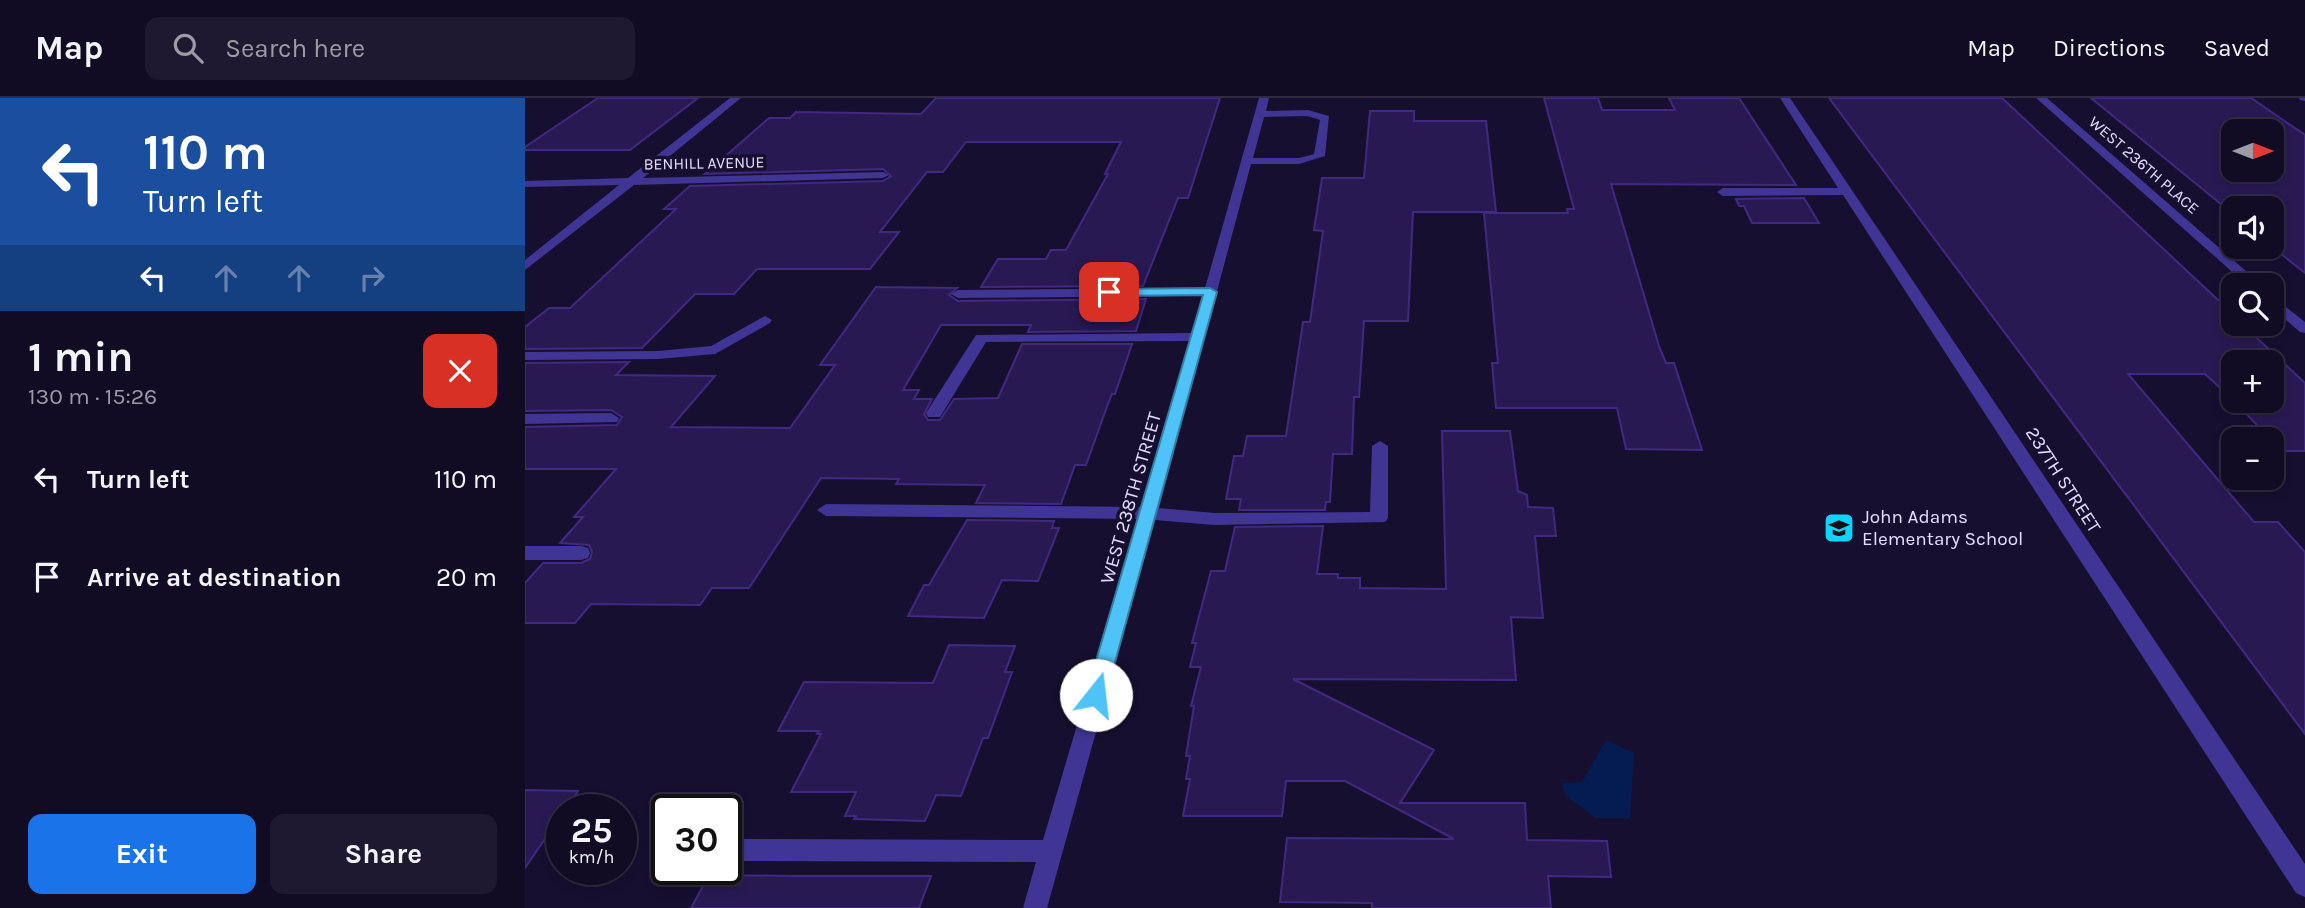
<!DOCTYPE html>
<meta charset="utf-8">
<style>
:root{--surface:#110b24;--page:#1e1931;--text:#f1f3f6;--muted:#9c9ba6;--line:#302b41;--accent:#1a73e8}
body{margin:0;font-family:Karla,sans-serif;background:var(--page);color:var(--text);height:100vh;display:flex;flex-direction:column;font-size:26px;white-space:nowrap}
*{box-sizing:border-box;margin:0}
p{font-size:23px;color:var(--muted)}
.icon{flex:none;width:38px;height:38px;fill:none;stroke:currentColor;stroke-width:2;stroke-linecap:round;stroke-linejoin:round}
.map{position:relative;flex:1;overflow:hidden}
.drawer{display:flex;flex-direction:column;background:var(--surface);width:525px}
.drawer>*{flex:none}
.guide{background:#1a4fa0;color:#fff;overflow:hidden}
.needle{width:46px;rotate:90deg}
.buttons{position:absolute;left:1696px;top:21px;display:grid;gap:14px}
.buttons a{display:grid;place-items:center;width:63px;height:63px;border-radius:14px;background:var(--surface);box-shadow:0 4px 10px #0003,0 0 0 2px var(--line);font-size:35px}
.speed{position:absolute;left:21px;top:696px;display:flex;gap:14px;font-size:35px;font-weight:700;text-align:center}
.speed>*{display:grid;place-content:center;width:91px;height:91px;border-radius:50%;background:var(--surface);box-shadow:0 4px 10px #0003,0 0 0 2px var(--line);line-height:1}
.speed small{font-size:18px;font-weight:400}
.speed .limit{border:4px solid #111;border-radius:10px;background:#fff;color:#111}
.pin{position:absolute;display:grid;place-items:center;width:60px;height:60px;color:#fff;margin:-30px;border-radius:14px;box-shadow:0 4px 10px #0006}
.me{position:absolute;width:77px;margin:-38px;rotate:16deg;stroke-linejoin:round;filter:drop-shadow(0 0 5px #0008)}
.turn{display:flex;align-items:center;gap:24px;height:147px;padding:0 28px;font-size:32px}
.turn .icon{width:91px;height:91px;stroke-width:2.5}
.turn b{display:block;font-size:49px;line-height:60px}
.lanes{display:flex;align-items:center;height:66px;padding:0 28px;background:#0003;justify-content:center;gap:35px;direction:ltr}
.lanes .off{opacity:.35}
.round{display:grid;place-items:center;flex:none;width:74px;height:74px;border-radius:14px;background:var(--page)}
.head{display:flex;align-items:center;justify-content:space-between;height:119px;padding:0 28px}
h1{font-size:42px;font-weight:700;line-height:52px}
.primary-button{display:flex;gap:14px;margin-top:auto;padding:14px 28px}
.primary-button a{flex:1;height:80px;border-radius:14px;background:var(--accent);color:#fff;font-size:28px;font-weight:700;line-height:80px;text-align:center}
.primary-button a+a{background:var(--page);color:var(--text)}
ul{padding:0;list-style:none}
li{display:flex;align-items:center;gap:21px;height:98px;padding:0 28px}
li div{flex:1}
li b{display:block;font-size:26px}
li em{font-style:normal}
header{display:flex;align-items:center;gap:42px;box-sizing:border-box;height:98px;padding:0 35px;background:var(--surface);border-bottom:2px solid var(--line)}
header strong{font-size:33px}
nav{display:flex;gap:38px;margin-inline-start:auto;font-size:24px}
.search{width:490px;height:63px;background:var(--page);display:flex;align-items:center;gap:18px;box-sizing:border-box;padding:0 24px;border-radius:14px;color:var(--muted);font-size:26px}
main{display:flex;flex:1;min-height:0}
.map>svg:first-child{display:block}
.water{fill:#051c53}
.building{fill:#291953;stroke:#412981;stroke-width:2;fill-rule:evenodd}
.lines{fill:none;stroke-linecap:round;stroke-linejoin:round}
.minor{fill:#403594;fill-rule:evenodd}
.route{fill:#4fc3f7;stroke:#337fa1;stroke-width:2}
.labels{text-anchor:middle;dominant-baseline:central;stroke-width:7;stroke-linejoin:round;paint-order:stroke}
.far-street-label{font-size:16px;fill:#e4deff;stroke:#170f30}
.street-label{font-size:19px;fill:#e4deff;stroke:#170f30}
.poi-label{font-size:19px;fill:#e4deff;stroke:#170f30;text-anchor:start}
</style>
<header>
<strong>Map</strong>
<div class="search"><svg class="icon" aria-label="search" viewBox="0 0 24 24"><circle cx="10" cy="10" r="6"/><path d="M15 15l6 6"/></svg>Search here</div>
<nav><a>Map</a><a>Directions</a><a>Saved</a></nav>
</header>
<main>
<section class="drawer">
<div class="guide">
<div class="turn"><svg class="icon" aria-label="left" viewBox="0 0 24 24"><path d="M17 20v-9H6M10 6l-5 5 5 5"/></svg><div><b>110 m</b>Turn left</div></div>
<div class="lanes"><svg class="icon" aria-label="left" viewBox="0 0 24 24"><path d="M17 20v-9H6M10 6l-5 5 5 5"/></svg><svg class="icon off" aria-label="ahead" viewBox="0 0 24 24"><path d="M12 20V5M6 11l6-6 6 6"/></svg><svg class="icon off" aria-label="ahead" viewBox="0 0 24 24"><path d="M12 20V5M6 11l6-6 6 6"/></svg><svg class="icon off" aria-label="right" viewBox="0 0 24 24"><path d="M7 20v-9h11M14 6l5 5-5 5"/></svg></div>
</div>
<div class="head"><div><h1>1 min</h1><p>130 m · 15:26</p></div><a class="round" style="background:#d93025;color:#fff"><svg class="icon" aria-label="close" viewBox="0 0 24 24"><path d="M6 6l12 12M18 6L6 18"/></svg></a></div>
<ul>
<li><svg class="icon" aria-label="left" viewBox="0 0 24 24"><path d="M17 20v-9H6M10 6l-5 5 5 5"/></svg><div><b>Turn left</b></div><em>110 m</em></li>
<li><svg class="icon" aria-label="arrive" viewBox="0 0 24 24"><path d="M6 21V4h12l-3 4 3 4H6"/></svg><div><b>Arrive at destination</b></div><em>20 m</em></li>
</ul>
<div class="primary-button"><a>Exit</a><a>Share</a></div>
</section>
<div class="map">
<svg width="1780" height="810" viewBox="0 0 1780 810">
<rect width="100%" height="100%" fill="#170f30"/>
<path class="water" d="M 1081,642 L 1109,655 L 1105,720 L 1071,720 L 1040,697 L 1037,685 L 1057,684 Z"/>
<path class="building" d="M 73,0 L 173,0 L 105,52 L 0,52 L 0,49 Z
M 411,0 L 695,0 L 663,100 L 653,100 L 618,188 L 456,189 L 473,161 L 521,161 L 526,152 L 541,152 L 583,76 L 580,76 L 596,44 L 441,44 L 418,74 L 402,74 L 355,134 L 374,134 L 345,171 L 232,171 L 209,196 L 170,196 L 117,250 L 0,251 L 0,229 L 24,210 L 45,210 L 151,111 L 139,111 L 165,88 L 358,83 L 366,78 L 358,71 L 180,76 L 244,20 L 265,20 L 271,14 L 396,16 Z
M 1019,0 L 1073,0 L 1077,12 L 1150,12 L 1144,0 L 1214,0 L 1271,87 L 1086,86 L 1134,248 L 1141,265 L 1149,265 L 1177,352 L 1101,351 L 1092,310 L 971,310 L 967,265 L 973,265 L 959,115 L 1043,115 L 1042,111 L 1049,111 Z
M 1304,0 L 1477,0 L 1708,216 L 1708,226 L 1717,226 L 1780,285 L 1780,353 L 1757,353 L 1709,303 L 1746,303 L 1746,264 L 1708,264 L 1708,302 L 1680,276 L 1603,276 L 1729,424 L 1753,424 L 1780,454 L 1780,636 Z
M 1566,0 L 1726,0 L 1780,37 L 1780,175 L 1746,148 L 1746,110 L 1708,110 L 1708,116 ZM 1708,33 L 1746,33 L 1746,72 L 1708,72 Z
M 845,13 L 889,13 L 889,23 L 961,23 L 971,114 L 888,114 L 883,223 L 839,223 L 834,299 L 829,299 L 827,356 L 808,356 L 805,404 L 801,404 L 800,412 L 714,412 L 716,401 L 701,401 L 709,358 L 718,358 L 722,338 L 761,338 L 778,224 L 785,224 L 798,133 L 789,132 L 797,80 L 839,80 Z
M 1279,100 L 1294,125 L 1227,125 L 1219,108 L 1214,108 L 1211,101 Z
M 351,189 L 432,190 L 424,197 L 433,203 L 621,201 L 611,233 L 503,234 L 506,227 L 416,227 L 378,292 L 394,292 L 389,301 L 407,301 L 399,316 L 403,322 L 415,322 L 429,301 L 473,300 L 497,246 L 607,246 L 590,296 L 587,296 L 583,306 L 561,367 L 550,367 L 536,406 L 451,405 L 460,387 L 371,386 L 374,381 L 296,380 L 224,490 L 187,490 L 175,507 L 66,506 L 50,525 L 0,525 L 0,485 L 18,465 L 56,465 L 65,461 L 67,454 L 64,447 L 35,445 L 58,419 L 49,419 L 91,371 L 0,371 L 0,329 L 92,327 L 97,319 L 86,312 L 0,313 L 0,265 L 104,264 L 91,277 L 190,278 L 146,329 L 265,330 L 310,267 L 295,267 Z
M 917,333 L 985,333 L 993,393 L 1002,397 L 1003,409 L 1028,410 L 1031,438 L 1010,438 L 1018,520 L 986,519 L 991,582 L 768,581 L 909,652 L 875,705 L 1000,705 L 1002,742 L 1082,743 L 1086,779 L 1023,778 L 1026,810 L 847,810 L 847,805 L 755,804 L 762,740 L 929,741 L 820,683 L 761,683 L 757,718 L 658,718 L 665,681 L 661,681 L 665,658 L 661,658 L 669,608 L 666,608 L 676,569 L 665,569 L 671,545 L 667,545 L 686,473 L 700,473 L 710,429 L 798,428 L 792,476 L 813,476 L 813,480 L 835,480 L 835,490 L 921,491 Z
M 442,422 L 529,423 L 527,430 L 534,430 L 513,483 L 477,482 L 459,520 L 383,518 L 399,487 L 404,487 Z
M 424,547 L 490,548 L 480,574 L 487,574 L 463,640 L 458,640 L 436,698 L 411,697 L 400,723 L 329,721 L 331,718 L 320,718 L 331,694 L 266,694 L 296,636 L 292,636 L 294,633 L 253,633 L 279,584 L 408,585 Z
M 0,692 L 53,693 L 40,712 L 37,712 L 37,716 L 0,770 Z
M 184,777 L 270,778 L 406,778 L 394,810 L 166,810 Z"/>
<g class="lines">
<path class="minor" d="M 205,0 L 216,0 L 118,80 L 358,74 L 364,77 L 358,80 L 109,87 L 0,172 L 0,162 L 94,87 L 0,89 L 0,83 L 103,80 Z
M 734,0 L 744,0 L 741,13 L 783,12 L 804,18 L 800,58 L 774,66 L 726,66 L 634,410 L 689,415 L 845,414 L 847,348 L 855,343 L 863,348 L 863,420 L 860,424 L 689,427 L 630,422 L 522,810 L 498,810 L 511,764 L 201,763 L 201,741 L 518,742 L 613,421 L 301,418 L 292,412 L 301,406 L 617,409 L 665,243 L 461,244 L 415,319 L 403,319 L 401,315 L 451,237 L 667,235 L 678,198 L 433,200 L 426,196 L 433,192 L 680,190 ZM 782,18 L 795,22 L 789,56 L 774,60 L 728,60 L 739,19 Z
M 1255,0 L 1265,0 L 1780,766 L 1780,799 L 1771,795 L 1318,97 L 1198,98 L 1192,94 L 1198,90 L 1313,90 Z
M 1511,0 L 1522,0 L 1737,187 L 1722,187 Z
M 1774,0 L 1780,0 L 1780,3 L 1775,2 Z
M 1746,197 L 1780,224 L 1780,235 L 1775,234 L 1746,209 Z
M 240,218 L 247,222 L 245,225 L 190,256 L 133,261 L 0,262 L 0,254 L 133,253 L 186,248 Z
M 86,315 L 94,320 L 92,324 L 0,326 L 0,316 Z
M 0,448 L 56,448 L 63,450 L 65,455 L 63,460 L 56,462 L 0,462 Z"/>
</g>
<path class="route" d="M 685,190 L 692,194 L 581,597 L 578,603 L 571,605 L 564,603 L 561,597 L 678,197 L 584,198 L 578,194 L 584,191 Z"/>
<defs>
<g id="school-square" transform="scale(1.575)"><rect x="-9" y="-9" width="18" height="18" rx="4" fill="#0ad5ff" stroke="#170f30"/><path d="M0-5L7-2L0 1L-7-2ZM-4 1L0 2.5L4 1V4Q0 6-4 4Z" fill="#111"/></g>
</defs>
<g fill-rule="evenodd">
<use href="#school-square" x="1314" y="430"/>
</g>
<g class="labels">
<g class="far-street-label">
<text transform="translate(179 65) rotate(-1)">BENHILL AVENUE</text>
<text transform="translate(1619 67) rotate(41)">WEST 236TH PLACE</text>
</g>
<g class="street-label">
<text transform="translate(1538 382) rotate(57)">237TH STREET</text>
<text transform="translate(606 400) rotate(-74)">WEST 238TH STREET</text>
</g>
<g class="poi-label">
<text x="1337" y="419">John Adams<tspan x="1337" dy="22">Elementary School</tspan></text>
</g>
</g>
</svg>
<div class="buttons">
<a><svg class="needle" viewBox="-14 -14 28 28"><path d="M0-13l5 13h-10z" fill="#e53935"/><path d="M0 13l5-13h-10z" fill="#9c9ba6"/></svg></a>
<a><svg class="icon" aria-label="sound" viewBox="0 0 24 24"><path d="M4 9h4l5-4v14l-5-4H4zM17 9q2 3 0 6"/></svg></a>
<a><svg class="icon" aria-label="search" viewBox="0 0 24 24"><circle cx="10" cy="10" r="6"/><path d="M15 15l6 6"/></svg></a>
<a>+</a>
<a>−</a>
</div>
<div class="speed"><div>25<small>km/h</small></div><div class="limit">30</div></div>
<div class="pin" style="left:584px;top:194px;background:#d93025"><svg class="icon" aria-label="arrive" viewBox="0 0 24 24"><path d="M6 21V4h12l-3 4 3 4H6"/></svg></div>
<svg class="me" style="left:571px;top:597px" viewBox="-20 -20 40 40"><circle r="19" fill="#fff"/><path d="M0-13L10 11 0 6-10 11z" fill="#4fc3f7"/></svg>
</div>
</main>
